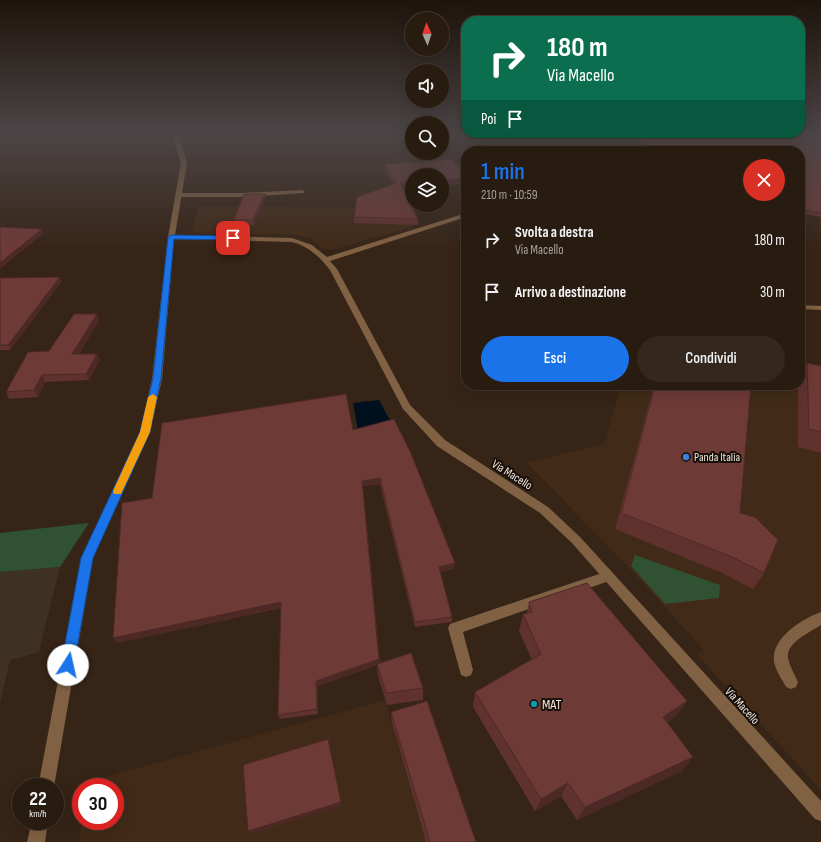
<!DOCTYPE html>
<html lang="it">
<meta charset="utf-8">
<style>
:root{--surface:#281b10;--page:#34281e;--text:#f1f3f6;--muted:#a5a19f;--line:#443930;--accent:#1a73e8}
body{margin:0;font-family:"Sofia Sans Condensed",sans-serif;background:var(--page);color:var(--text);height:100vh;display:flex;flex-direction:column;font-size:15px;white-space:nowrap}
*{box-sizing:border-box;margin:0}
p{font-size:13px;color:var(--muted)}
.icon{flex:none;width:22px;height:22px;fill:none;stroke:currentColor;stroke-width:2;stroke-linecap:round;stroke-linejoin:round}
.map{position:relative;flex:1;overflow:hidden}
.sheet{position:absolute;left:461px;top:146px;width:344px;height:244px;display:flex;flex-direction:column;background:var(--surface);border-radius:16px;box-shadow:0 4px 16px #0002,0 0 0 1px var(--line)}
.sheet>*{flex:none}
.guide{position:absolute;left:461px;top:16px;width:344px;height:122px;border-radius:16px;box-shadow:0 4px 16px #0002,0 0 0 1px var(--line);background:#0b6e4f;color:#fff;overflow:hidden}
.needle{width:26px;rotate:357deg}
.tools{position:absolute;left:405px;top:12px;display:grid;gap:8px}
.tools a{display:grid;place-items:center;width:44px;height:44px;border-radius:50%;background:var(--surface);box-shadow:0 4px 16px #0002,0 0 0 1px var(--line);font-size:20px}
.speed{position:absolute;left:12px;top:778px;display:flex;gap:8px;font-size:20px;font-weight:700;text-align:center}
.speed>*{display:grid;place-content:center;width:52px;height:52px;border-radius:50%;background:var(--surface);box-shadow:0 4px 16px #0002,0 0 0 1px var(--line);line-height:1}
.speed small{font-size:10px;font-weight:400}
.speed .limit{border:6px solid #d22;background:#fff;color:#111}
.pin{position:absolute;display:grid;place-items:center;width:34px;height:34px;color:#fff;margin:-17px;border-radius:8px;box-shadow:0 2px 6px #0006}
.me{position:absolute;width:44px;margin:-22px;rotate:10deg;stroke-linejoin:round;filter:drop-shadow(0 0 3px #0008)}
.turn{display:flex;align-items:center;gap:14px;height:84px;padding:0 20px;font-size:18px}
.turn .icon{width:52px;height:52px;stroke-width:2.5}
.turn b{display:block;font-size:28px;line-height:34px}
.then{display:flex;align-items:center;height:38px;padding:0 20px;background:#0003;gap:8px;font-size:15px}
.round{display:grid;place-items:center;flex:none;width:42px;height:42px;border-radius:21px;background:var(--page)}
.headline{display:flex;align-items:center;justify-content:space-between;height:68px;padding:0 20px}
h1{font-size:24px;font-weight:600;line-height:30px;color:var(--accent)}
.cta{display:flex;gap:8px;margin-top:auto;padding:8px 20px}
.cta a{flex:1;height:46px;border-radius:24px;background:var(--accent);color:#fff;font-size:16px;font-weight:600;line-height:46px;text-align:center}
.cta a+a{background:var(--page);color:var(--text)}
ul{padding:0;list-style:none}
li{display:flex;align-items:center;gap:12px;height:52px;padding:0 20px}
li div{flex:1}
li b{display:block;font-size:15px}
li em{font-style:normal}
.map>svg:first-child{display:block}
.built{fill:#412a17}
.education{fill:#3e3123}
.green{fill:#305233}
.water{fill:#00101f}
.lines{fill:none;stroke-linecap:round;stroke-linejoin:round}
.service{fill:#816143;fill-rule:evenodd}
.minor{fill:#816143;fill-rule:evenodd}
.wall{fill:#5f322e}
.shaded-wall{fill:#4d2926}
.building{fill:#6e3a36;stroke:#4d2926}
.route{fill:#1a73e8;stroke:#114b97}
.slow{fill:#f59e0b}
.shop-dot{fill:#3f7fe0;stroke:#170f09;stroke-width:1.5}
.culture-dot{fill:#0f9aa8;stroke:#170f09;stroke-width:1.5}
.labels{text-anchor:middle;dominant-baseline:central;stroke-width:4;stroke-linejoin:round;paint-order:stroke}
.poi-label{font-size:12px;fill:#f1e5dc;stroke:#170f09;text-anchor:start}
.street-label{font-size:12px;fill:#f1e5dc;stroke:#170f09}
.near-poi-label{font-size:14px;fill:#f1e5dc;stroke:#170f09;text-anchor:start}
</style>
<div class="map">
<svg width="821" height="842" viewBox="0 0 821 842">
<rect width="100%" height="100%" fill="#362416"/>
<path class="built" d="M 247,206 L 396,209 L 417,222 L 411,227 L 332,250 L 322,249 L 310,238 L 291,234 L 230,235 L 192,232 L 198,207 Z
M 800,363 L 821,367 L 821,790 L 697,655 L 704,650 L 631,570 L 527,463 L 604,444 L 621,385 L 800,385 Z
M 385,700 L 426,842 L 79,842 L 82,821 L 115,821 L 115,787 L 87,787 L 87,782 Z"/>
<path class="education" d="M 60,567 L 39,652 L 10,660 L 0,703 L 0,572 Z"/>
<path class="green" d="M 89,523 L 60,567 L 0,572 L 0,533 Z
M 635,555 L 720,585 L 719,598 L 665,604 L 631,566 Z"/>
<path class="water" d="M 379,400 L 391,422 L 358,430 L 353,403 Z"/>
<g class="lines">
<path class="service" d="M 302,190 L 304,191 L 304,193 L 242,197 L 178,197 L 175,195 L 178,193 L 242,193 Z
M 800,305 L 821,306 L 821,310 L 800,309 Z
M 608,571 L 612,572 L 614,576 L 612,580 L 463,632 L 473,670 L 471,675 L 466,677 L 461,675 L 448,628 L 450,624 Z
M 821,612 L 821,625 C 809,633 782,644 789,662 C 791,669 795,675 798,682 L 796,687 L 791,689 L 786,687 C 782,679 775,670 774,661 C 771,638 802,619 821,612 Z"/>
<path class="minor" d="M 172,133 L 178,133 L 187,163 L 175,235 L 292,238 L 312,245 L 327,257 L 466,213 L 466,217 L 330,261 L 337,269 L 410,405 L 445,440 L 548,507 L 580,537 L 821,801 L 821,821 L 815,819 L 572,543 L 540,513 L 437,446 L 403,409 L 330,270 C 320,257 308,246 292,242 L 174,239 L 162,379 L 150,432 L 93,558 L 54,787 L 38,787 L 81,558 L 140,432 L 152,379 L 168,237 L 181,163 Z
M 32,821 L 48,821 L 45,842 L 27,842 Z"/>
</g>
<path class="wall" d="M 821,133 L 821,217 L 800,213 L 800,214 L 800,151 Z
M 412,163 L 466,178 L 466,183 L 442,186 L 442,175 L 403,189 L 418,219 L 418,225 L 354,223 L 354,217 L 394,184 L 385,170 L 385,164 Z
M 266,198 L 254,225 L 235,225 L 234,220 Z
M 0,278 L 62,281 L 10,350 L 0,350 Z
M 99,320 L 79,354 L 97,354 L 100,360 L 89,380 L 45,382 L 38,397 L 9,399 L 6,392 L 49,351 Z
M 807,363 L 821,366 L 821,453 L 798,447 L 798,385 L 800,385 L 800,376 Z
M 654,385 L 751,385 L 740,513 L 764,573 L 753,589 L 722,573 L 615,529 Z
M 353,430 L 454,569 L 440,572 L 452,617 L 452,622 L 415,627 L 380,484 L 363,486 L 380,663 L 423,688 L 423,700 L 387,705 L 378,676 L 377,665 L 318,686 L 318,714 L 280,719 L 278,715 L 281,608 L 117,643 L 152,498 Z
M 529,602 L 687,701 L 676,716 L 667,722 L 682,771 L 577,820 L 561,796 L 535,811 L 473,707 L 475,692 L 532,660 L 519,631 L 523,614 L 527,613 Z
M 391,712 L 476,842 L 426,842 L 392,723 Z"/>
<path class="shaded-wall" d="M 466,178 L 466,183 L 442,186 L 442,181 Z
M 412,182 L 412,188 L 400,189 L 400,183 Z
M 265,194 L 266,198 L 254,225 L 253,220 Z
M 42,229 L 44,233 L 0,269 L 0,263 Z
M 60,277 L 62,281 L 10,350 L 8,345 Z
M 97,314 L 99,320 L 75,360 L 72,354 Z
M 97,354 L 100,360 L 89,380 L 86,374 Z
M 42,375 L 45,382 L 38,397 L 34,390 Z
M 380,478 L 380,484 L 363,486 L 362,481 Z
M 455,563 L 454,569 L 439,572 L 439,567 Z
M 281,602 L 283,607 L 117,643 L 113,638 Z
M 379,659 L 380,664 L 318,686 L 318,714 L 317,709 L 316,681 Z
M 687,701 L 676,716 L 653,732 L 663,717 Z
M 328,739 L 342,806 L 250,834 L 248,831 Z
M 693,757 L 682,771 L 577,820 L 585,807 Z
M 568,783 L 561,796 L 535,811 L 541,799 Z"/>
<path class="building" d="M 651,133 L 821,133 L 821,213 L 802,209 L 801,211 L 800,211 L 800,151 L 642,151 Z
M 453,159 L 466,176 L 466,178 L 442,181 L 442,175 L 412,175 L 412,182 L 400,183 L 418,219 L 354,217 L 357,197 L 397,183 L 385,164 L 411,162 L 412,163 Z
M 244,194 L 265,194 L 253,220 L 234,220 Z
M 0,227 L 42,229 L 0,263 Z
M 60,277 L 8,345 L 0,345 L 0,278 Z
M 74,314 L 97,314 L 72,354 L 97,354 L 86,374 L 42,375 L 34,390 L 6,392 L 28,352 L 49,351 Z
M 807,363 L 821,366 L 821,432 L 809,429 Z
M 655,385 L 751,385 L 740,513 L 755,517 L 778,540 L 764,573 L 732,557 L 621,513 Z
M 346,394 L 353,430 L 394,419 L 410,451 L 455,563 L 439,567 L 452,617 L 415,622 L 380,478 L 362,481 L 379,659 L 316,681 L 317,709 L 278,715 L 281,602 L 113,638 L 122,503 L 152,498 L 162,423 Z
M 587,583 L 687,701 L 663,717 L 693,757 L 585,807 L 568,783 L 541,799 L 475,692 L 541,654 L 523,614 L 532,612 L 529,602 Z
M 411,653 L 423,688 L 386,693 L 377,664 Z
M 427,701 L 476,842 L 430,842 L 391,712 Z
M 328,739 L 341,802 L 248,831 L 243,765 Z"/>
<linearGradient id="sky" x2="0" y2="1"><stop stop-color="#1e140c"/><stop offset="0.53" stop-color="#4c4547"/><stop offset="1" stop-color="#4c4547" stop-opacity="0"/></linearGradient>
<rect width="821" height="251" fill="url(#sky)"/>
<path class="route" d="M 171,235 L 233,236 L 236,238 L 233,240 L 174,239 L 161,378 L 150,432 L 93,558 L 74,665 L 72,669 L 68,671 L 63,669 L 61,665 L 81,558 L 140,432 L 153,378 L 168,237 Z"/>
<path class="slow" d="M 153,394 L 157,397 L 150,432 L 121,494 L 114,494 L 113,491 L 140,432 L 148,397 Z"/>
<circle class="shop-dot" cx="686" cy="457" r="4"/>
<circle class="culture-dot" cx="534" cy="704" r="4"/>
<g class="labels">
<g class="poi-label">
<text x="694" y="457">Panda Italia</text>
</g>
<g class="street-label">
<text transform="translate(512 475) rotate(32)">Via Macello</text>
<text transform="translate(742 706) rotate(48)">Via Macello</text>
</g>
<g class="near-poi-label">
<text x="542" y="704">MAT</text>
</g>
</g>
</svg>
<div class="tools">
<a><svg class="needle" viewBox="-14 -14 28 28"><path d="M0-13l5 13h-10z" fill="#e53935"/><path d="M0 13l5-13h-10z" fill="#a5a19f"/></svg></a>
<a><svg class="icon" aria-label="sound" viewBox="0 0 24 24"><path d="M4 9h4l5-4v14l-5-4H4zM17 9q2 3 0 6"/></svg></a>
<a><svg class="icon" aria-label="search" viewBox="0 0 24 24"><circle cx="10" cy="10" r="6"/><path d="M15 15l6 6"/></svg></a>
<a><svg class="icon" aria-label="layers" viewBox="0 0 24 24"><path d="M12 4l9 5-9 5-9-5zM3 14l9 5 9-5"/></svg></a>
</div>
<div class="speed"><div>22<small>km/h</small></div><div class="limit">30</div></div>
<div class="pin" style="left:233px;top:238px;background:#d93025"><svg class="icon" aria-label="arrive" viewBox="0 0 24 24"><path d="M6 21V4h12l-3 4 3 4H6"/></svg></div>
<svg class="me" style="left:68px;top:665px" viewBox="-20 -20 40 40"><circle r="19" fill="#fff"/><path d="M0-13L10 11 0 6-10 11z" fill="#1a73e8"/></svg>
<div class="guide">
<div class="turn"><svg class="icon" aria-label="right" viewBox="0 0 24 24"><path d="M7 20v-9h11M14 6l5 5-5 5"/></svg><div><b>180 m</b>Via Macello</div></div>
<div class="then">Poi<svg class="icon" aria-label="arrive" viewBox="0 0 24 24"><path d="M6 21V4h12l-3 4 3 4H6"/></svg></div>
</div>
<section class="sheet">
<div class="headline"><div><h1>1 min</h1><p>210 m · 10:59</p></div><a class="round" style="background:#d93025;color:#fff"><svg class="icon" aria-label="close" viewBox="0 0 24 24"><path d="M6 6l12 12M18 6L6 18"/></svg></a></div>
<ul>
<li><svg class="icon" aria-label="right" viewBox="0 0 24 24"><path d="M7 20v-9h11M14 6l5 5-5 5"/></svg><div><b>Svolta a destra</b><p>Via Macello</p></div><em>180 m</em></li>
<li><svg class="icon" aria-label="arrive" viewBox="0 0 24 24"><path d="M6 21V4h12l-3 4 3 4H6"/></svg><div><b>Arrivo a destinazione</b></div><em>30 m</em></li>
</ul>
<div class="cta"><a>Esci</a><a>Condividi</a></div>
</section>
</div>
